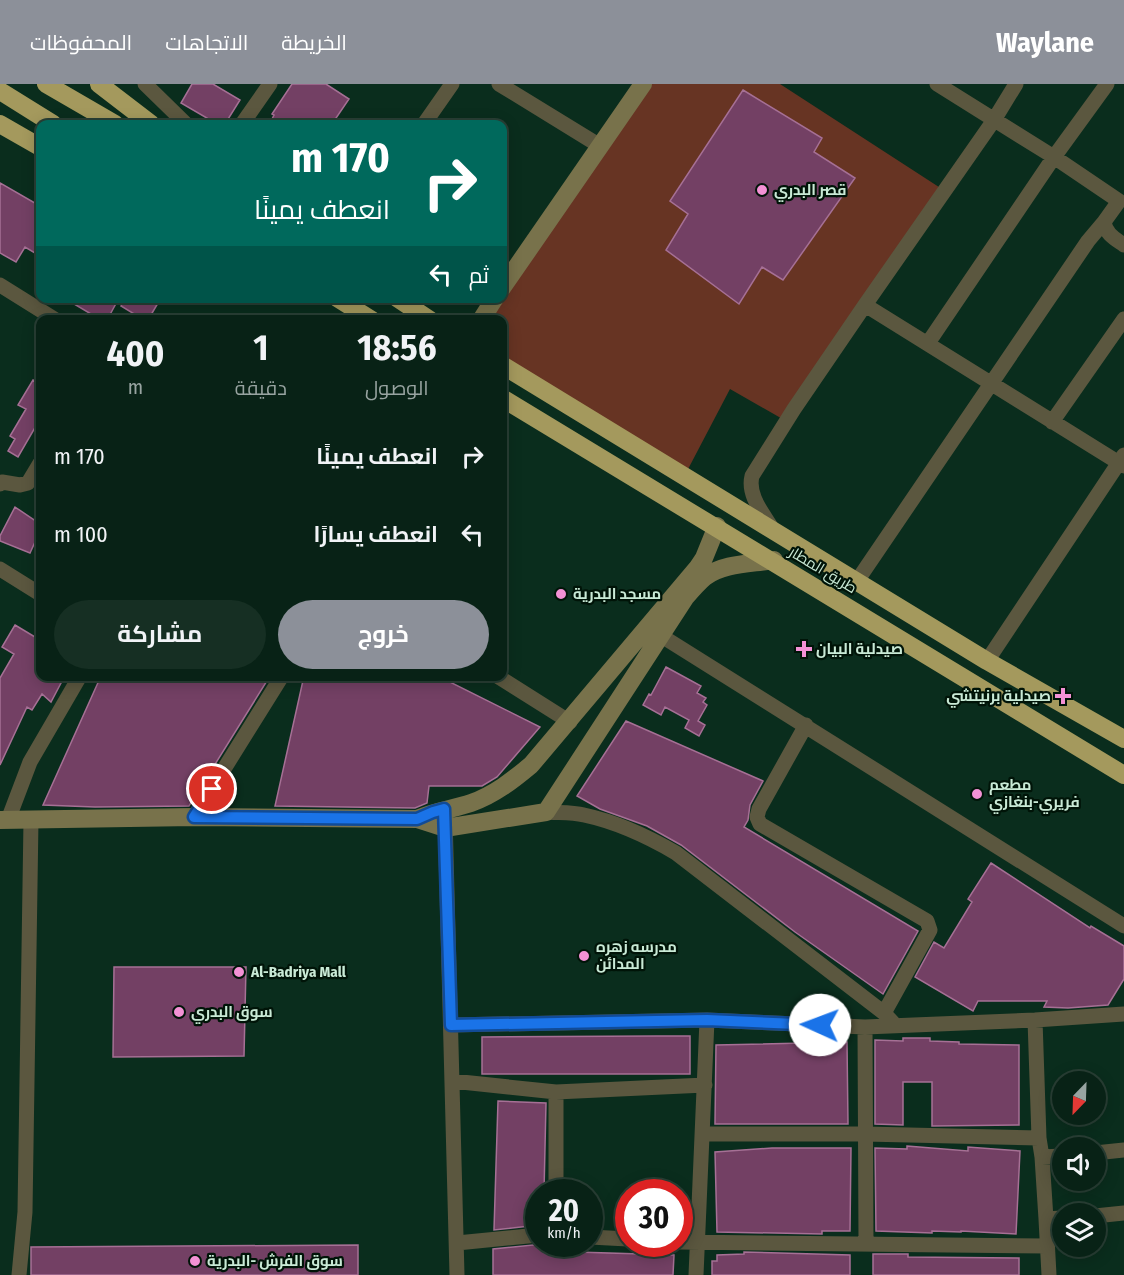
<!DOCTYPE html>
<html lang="ar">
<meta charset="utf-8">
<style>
:root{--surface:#082216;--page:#162f23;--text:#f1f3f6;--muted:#98a4a1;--line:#293f35;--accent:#8c9099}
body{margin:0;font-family:"Fira Sans Condensed",Cairo,sans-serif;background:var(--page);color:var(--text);direction:rtl;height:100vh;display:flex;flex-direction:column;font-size:22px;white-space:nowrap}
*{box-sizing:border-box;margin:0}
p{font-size:20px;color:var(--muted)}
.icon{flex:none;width:33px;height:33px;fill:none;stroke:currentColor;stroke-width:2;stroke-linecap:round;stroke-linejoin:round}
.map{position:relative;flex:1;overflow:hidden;direction:ltr}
.details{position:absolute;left:36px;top:231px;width:471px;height:366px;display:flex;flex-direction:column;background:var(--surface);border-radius:12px;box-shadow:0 3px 15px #0003,0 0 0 2px var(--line);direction:rtl}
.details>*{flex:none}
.top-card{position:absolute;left:36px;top:36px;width:471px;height:183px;border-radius:12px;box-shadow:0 3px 15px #0003,0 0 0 2px var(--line);direction:rtl;background:#00695c;color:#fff;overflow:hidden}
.needle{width:39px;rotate:203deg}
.buttons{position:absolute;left:1052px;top:987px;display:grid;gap:12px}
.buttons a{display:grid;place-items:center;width:54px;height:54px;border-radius:50%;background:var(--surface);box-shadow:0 3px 15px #0003,0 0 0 2px var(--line);font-size:30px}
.speed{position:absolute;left:525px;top:1095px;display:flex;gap:12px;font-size:30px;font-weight:700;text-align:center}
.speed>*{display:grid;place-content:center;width:78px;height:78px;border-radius:50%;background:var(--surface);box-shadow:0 3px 15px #0003,0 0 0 2px var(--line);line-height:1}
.speed small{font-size:15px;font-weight:400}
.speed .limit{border:9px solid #d22;background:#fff;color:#111}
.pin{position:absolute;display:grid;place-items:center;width:51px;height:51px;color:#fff;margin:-26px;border:3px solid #fff;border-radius:50%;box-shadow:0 2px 6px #0007}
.me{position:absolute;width:66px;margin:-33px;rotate:272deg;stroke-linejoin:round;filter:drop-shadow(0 0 4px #0008)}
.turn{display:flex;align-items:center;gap:21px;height:126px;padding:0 18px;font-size:27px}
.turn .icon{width:78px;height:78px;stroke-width:2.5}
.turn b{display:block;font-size:42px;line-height:51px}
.then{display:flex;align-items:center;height:57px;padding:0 18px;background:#0003;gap:12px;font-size:22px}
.eta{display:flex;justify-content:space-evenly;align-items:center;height:102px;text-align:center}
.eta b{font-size:36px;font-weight:700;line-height:42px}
.action{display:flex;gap:12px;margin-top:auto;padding:12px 18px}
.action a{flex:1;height:69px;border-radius:36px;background:var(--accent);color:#fff;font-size:24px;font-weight:700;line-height:69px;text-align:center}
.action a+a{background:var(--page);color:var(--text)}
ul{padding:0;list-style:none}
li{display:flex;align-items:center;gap:18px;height:78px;padding:0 18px}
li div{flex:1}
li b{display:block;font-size:22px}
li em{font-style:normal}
header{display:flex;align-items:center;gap:36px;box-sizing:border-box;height:84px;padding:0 30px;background:var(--accent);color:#fff}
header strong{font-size:28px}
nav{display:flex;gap:33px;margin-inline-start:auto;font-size:21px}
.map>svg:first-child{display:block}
.green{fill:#673423}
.building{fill:#734064;stroke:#a67095;stroke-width:1.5}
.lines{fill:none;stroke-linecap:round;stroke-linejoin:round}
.street{stroke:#5b573f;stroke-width:15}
.secondary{stroke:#78724b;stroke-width:18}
.highway{stroke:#a4995d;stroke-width:18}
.route-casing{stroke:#114b97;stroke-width:15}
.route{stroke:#1a73e8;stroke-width:10}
.poi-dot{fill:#f391d5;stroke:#001408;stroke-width:2}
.labels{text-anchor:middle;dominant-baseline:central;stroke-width:4.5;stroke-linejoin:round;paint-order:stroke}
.poi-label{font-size:15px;font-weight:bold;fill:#c9ead6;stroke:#001408;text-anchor:start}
.street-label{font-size:15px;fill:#c9ead6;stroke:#001408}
</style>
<header>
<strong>Waylane</strong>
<nav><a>الخريطة</a><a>الاتجاهات</a><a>المحفوظات</a></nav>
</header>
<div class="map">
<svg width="1124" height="1191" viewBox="0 0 1124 1191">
<rect width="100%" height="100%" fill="#0a2d1d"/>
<path class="green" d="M 649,0 L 780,0 L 942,105 L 786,337 L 730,305 L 686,389 L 503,276 L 502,236 L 484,236 Z"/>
<path class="building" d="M 192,0 L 213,0 L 240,16 L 225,40 L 217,40 L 181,19 Z
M 292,0 L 326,0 L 349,15 L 332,40 L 278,40 L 271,37 L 274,31 L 272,30 Z
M 743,6 L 822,54 L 814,68 L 855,94 L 783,196 L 762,183 L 739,220 L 666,166 L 688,130 L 670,117 Z
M 0,99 L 40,122 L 40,172 L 25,163 L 16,178 L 0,169 Z
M 64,214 L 119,214 L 107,236 L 101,236 Z
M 126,214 L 161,214 L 148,236 L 144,236 L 121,222 Z
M 33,296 L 40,300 L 40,335 L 18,373 L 8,367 L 15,355 L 10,352 L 26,325 L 18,321 Z
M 15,423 L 40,440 L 40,447 L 30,469 L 0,457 L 0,452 Z
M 15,541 L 40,556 L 40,592 L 50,592 L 61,599 L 51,618 L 42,610 L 32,626 L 27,623 L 0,681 L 0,594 L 14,570 L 2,563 Z
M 666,583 L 701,602 L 697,609 L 706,614 L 703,618 L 707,621 L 698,637 L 705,641 L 699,652 L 685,644 L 689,636 L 665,623 L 661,631 L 643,621 L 649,610 L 651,611 Z
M 101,592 L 270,592 L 189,722 L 95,723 L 43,721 Z
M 304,592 L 438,592 L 540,643 L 497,693 L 482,702 L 429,702 L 427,719 L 415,724 L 275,722 Z
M 626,637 L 763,697 L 750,721 L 748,736 L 744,743 L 918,847 L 883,910 L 795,848 L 681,761 L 647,742 L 600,725 L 577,712 Z
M 991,779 L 1090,844 L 1091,842 L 1124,862 L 1124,895 L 1108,921 L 1068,924 L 1044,923 L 1047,917 L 978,917 L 973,927 L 915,893 L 934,858 L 944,864 L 972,818 L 968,815 Z
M 114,883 L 246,883 L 244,972 L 113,973 Z
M 657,952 L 690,952 L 690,990 L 482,990 L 482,953 Z
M 903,954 L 930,954 L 930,957 L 959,958 L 959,960 L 1019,961 L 1019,1041 L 932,1042 L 932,998 L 903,998 L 903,1041 L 875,1040 L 875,956 L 903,957 Z
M 847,958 L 848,1040 L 715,1040 L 716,961 Z
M 498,1017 L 546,1019 L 544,1108 L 538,1108 L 538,1141 L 494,1146 Z
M 907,1062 L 968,1067 L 968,1063 L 1020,1067 L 1016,1150 L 961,1147 L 961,1148 L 932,1147 L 932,1149 L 876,1147 L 875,1064 L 907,1065 Z
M 772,1064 L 851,1064 L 850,1147 L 822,1147 L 822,1150 L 717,1148 L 715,1068 Z
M 543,1160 L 543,1167 L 674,1171 L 673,1191 L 493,1191 L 493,1165 Z
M 358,1161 L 358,1191 L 31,1191 L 31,1163 Z
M 744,1168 L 850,1171 L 850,1191 L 712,1191 L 712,1177 L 717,1177 L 717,1171 L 744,1170 Z
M 873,1170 L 908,1170 L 908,1173 L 1019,1174 L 1019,1191 L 873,1191 Z"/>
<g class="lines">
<path class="street" d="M 145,0 L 186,40
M 499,0 L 600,62
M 937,0 L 1054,73 L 1119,117 L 1104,138 C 1106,150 1114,154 1124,161
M 242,40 L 270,0
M 424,40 L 452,0
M 0,201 L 56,236
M 865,221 L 1124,382
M 928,259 L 1054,73 L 1107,0
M 1052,338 L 1124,235
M 0,400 L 2,398 L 20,401 L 28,399 L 40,379
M 773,446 C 764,430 747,412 752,392 L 794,325 L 865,221 L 994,36 L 1016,0
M 0,485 L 40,510
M 857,497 L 1088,157 L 1104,138
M 652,546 L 1124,842
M 987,577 L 1124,371
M 497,592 L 570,638
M 806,641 L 759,725 L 757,733 L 760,740 L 927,837 L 930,846 L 884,929
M 546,728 C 558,729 572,728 584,731 C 617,738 647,752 676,769 L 884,929 L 896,942
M 445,732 L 457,1191
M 194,733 L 282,592
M 8,736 L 30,678 L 80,592
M 1035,936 L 1039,1054 L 1042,1073 L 1046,1135 L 1062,1134
M 451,941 L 707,936 L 865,943 L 1035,936 L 1124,930
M 865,943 L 866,1159
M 452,997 L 556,1008 L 705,1001
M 556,1008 L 556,1108
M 703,1050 L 865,1050 L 1039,1054
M 1095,1069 L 1124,1066
M 1042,1073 L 1062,1072
M 1095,1132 L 1124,1129
M 1046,1135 L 1049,1191
M 590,1153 L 628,1155
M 680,1158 L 1047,1162
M 457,1159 L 538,1151
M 19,1191 L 25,1128 L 31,736
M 696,1191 L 707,936"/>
<path class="secondary" d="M 502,204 L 643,0
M 481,236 L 495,214
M 417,735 C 435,727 453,725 471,719 C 494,711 513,696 531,681 L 698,483 L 704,474 L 717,442
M 0,736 L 194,733 L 417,735 L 445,744 L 546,728 L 685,514 C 691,507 698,499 705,493 C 724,479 751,480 774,476"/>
<path class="highway" d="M 46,0 L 115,40
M 99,0 L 151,40
M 0,7 L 53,40
M 0,40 L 40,63
M 337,214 L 372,236
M 397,214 L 430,236
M 502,281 L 987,577 L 1124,655
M 502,314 L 1124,691"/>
</g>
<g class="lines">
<g class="route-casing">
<path id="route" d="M 212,705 L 194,733 L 417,735 L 433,728 L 444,725 L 451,941 L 707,936 L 820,941"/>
</g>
<use href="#route" class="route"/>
</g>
<g class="poi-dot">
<circle cx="762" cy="106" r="6"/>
<circle cx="561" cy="510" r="6"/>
<path d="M801 556h6v6h6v6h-6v6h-6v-6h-6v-6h6z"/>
<path d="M1060 603h6v6h6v6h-6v6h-6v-6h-6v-6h6z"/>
<circle cx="977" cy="710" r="6"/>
<circle cx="584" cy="872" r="6"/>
<circle cx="239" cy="888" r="6"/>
<circle cx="179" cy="928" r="6"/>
<circle cx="195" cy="1177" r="6"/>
</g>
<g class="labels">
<g class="poi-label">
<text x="774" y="106">قصر البدري</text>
<text x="573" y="510">مسجد البدرية</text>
<text x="816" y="565">صيدلية البيان</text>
<text x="1051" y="612" text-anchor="end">صيدلية برنيتشي</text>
<text x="989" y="701">مطعم<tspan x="989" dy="17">فريري-بنغازي</tspan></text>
<text x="596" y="863">مدرسه زهره<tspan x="596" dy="17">المدائن</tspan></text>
<text x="251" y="888">Al-Badriya Mall</text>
<text x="191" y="928">سوق البدري</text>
<text x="207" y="1177">سوق الفرش -البدرية</text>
</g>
<g class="street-label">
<text transform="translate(823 486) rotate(31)">طريق المطار</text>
</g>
</g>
</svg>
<div class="buttons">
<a><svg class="needle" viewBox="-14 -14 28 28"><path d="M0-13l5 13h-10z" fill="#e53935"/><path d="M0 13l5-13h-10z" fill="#98a4a1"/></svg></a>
<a><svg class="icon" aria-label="sound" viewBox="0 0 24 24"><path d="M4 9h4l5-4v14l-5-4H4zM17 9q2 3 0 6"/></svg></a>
<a><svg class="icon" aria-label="layers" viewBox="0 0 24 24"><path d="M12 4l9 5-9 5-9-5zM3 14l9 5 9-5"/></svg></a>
</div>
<div class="speed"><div>20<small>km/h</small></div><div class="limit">30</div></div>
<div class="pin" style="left:212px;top:705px;background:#d93025"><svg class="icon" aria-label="arrive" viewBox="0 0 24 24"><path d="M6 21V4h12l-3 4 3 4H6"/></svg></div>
<svg class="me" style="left:820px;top:941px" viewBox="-20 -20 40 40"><circle r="19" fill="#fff"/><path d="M0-13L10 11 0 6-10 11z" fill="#1a73e8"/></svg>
<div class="top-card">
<div class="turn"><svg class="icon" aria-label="right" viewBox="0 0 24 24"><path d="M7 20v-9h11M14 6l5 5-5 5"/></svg><div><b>170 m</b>انعطف يمينًا</div></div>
<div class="then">ثم<svg class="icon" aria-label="left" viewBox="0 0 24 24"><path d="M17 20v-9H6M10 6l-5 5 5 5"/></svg></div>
</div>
<section class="details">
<div class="eta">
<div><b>18:56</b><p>الوصول</p></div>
<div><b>1</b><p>دقيقة</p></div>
<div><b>400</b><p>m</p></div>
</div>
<ul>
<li><svg class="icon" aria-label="right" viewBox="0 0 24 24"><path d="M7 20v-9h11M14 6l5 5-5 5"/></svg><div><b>انعطف يمينًا</b></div><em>170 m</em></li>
<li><svg class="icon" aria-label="left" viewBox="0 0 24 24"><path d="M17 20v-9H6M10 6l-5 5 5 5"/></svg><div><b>انعطف يسارًا</b></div><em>100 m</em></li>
</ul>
<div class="action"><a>خروج</a><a>مشاركة</a></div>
</section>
</div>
